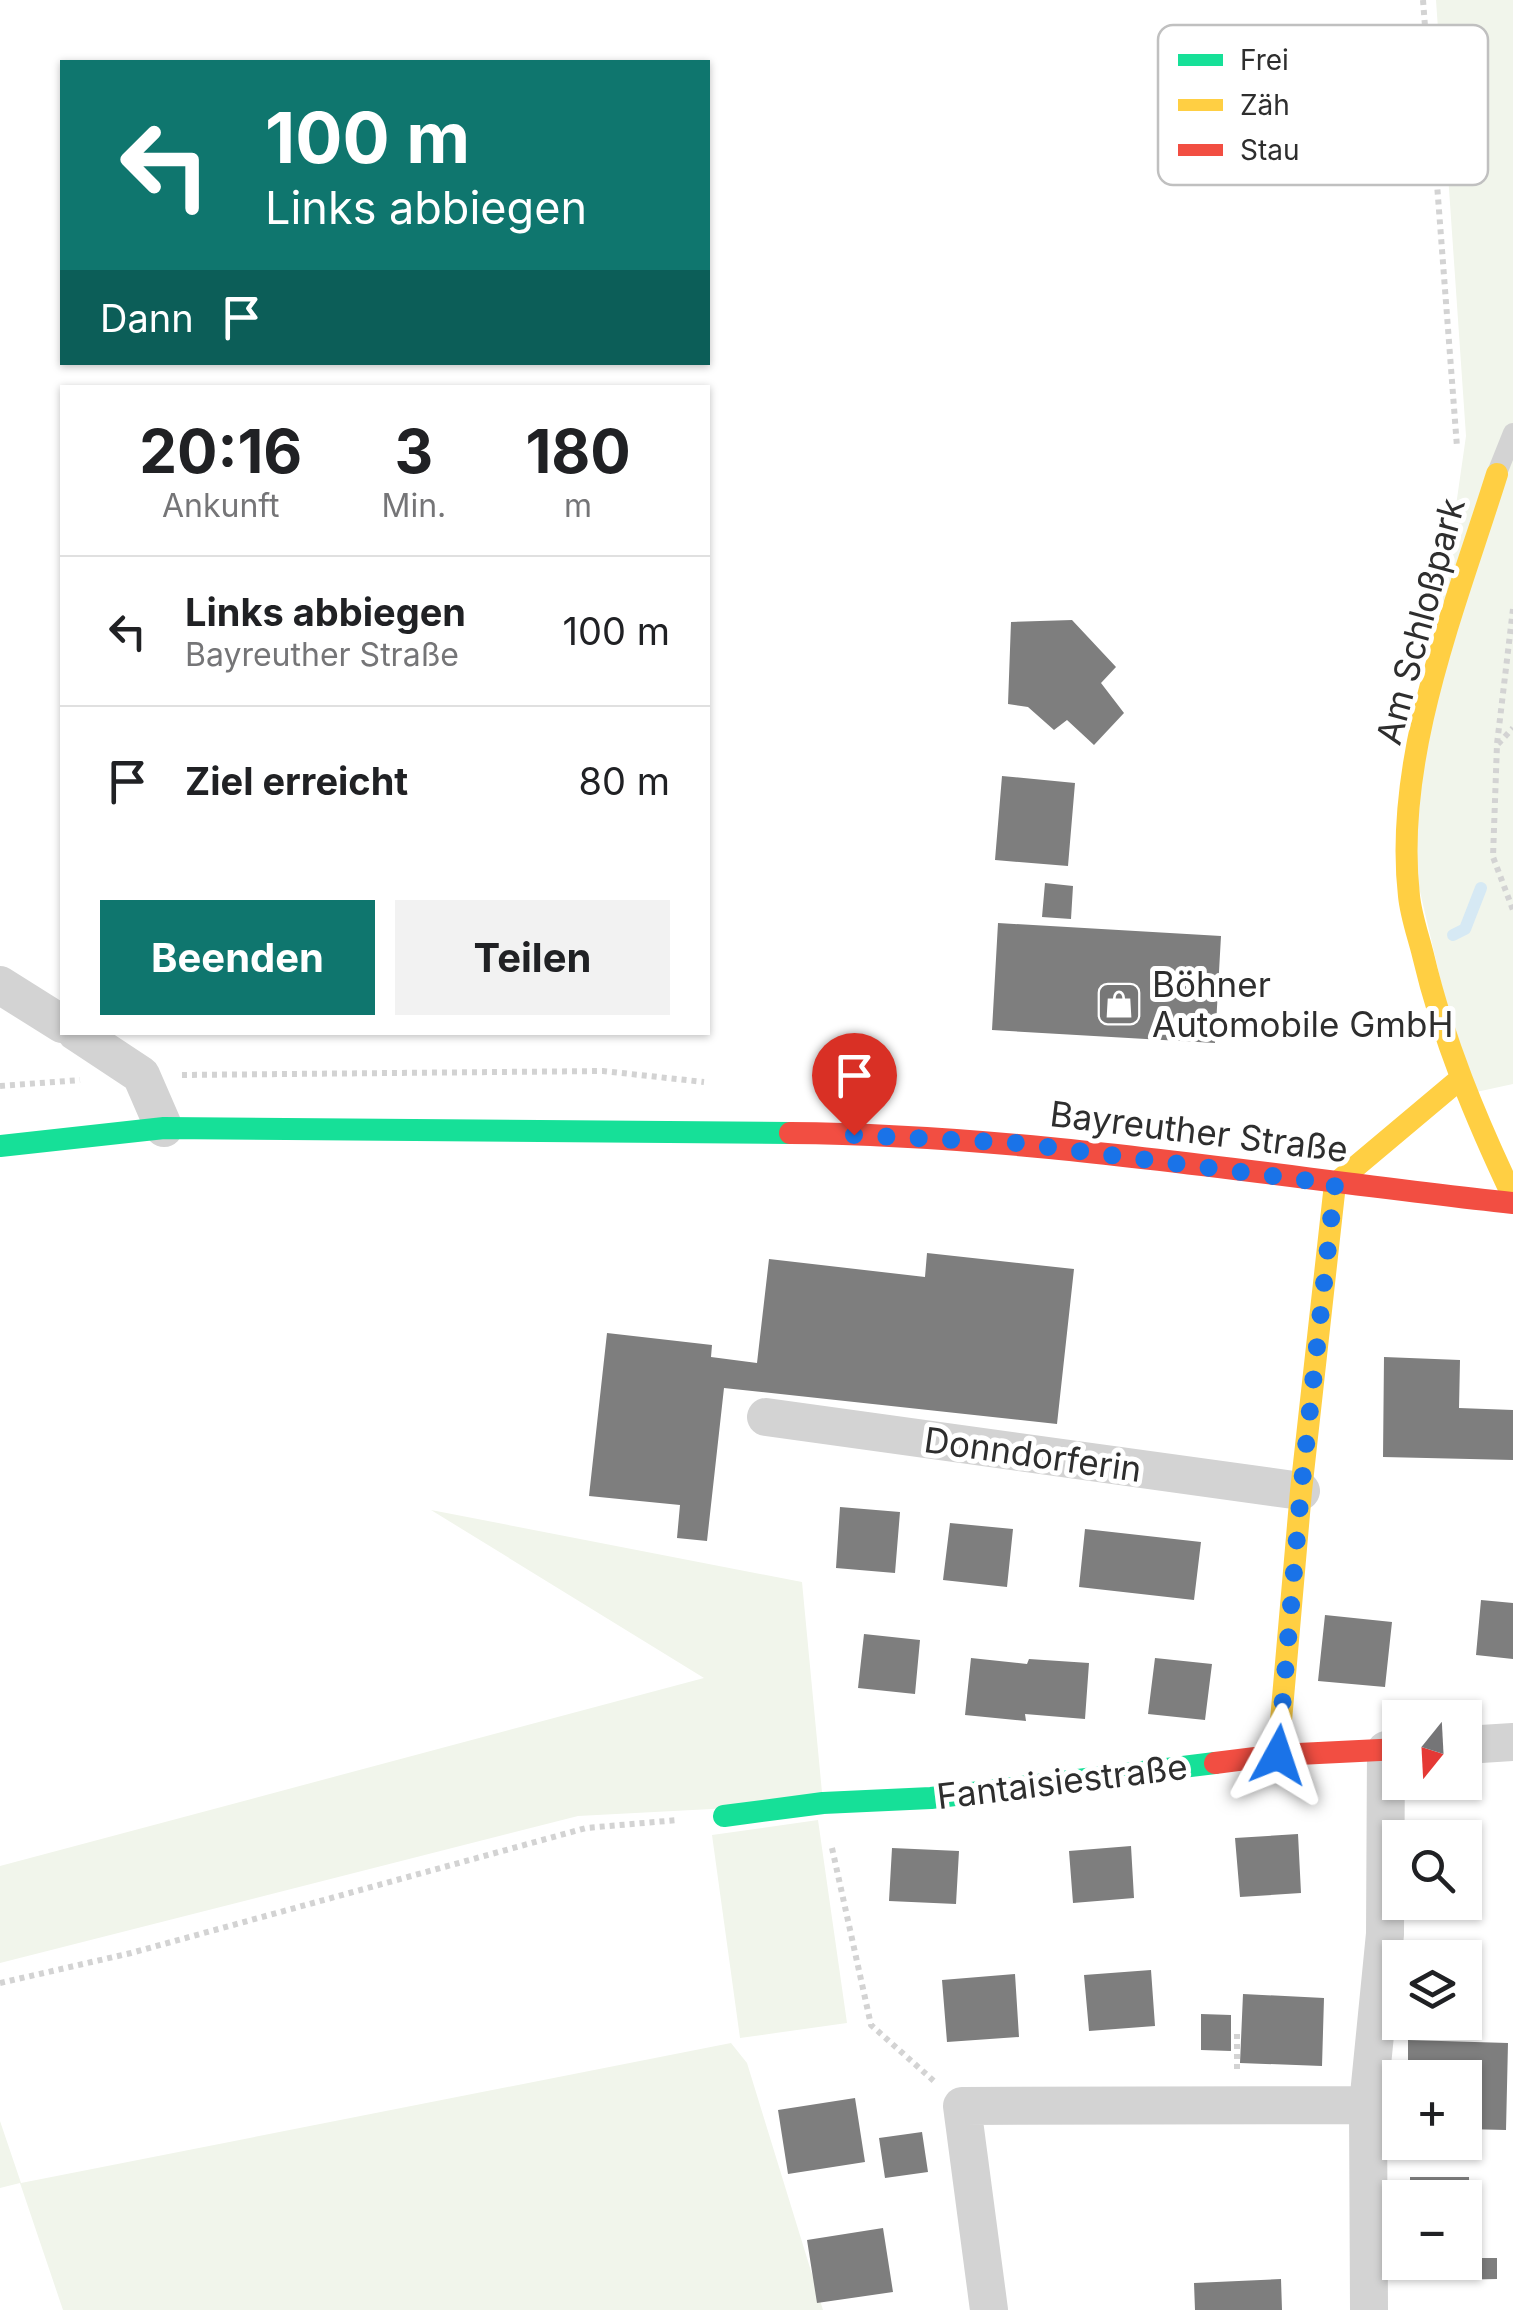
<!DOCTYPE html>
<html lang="de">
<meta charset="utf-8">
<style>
:root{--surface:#fff;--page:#f2f2f2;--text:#202124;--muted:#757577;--line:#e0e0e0;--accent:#0f766e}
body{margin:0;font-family:Inter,sans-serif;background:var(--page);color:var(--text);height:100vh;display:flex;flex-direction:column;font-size:38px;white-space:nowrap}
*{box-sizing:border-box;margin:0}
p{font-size:32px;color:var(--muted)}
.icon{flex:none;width:55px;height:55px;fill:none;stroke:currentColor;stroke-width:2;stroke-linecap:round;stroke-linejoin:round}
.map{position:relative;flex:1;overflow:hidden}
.sheet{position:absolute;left:60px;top:385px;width:650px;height:650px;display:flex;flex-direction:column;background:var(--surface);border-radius:0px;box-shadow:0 2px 8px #0004}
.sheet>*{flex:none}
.top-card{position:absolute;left:60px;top:60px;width:650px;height:305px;border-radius:0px;box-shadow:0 2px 8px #0004;background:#0f766e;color:#fff;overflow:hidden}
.needle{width:65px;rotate:198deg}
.tools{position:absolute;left:1382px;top:1700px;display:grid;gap:20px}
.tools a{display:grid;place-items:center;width:100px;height:100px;border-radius:0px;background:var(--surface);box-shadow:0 2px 8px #0004;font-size:50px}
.pin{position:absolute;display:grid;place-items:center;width:85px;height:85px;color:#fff;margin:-102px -42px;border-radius:50% 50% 50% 0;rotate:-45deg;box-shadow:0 0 10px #0007}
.pin .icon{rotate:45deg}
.me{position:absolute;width:110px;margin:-55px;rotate:5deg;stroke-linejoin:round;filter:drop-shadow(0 0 8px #0008)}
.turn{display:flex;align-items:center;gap:35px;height:210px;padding:0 40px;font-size:45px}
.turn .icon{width:130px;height:130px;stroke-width:2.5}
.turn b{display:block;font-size:70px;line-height:85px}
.then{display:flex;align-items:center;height:95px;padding:0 40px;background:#0003;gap:20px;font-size:38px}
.eta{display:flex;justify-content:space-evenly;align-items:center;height:170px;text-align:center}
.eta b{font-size:60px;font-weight:700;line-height:70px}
.cta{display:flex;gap:20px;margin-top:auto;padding:20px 40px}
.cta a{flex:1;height:115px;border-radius:0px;background:var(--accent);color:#fff;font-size:40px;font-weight:700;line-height:115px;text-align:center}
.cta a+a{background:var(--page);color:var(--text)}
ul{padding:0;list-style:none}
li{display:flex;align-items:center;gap:30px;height:150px;padding:0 40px;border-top:2px solid var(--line)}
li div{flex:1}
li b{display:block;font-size:38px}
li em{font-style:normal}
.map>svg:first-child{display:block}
.green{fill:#f1f5eb}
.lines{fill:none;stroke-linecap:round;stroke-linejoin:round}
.stream{stroke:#d6e9f4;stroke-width:12}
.building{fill:#7e7e7e}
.path{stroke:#d3d3d3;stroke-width:6;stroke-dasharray:5 5;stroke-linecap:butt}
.lane{stroke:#d3d3d3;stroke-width:20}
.street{stroke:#d3d3d3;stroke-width:38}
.fast{stroke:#16e098;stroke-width:22}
.slow{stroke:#ffcf43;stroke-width:22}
.jam{stroke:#f24e42;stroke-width:22}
.route{stroke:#1a73e8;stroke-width:18;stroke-dasharray:0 32.4}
.labels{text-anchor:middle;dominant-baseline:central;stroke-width:10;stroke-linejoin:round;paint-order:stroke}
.street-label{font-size:35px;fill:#2e2e2e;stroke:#fff}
.poi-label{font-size:35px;fill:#2e2e2e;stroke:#fff;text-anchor:start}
.key{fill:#fff;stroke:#c0c0c0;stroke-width:2.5}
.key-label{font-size:28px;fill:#2e2e2e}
</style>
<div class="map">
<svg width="1513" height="2310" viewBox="0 0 1513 2310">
<rect width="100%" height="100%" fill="#fff"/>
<path class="green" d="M 1436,0 L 1513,0 L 1513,1084 L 1467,1094 L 1408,840 L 1466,436 Z
M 431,1510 L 802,1582 L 823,1803 L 578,1816 L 0,1963 L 0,1866 L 704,1678 Z
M 818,1820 L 847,2023 L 740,2038 L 712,1835 Z
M 731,2043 L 747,2063 L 823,2310 L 63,2310 L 20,2183 L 0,2188 L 0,2121 L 21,2183 Z"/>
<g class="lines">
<path class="stream" d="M 1453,935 L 1465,929 L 1481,888"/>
</g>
<path class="building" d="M 1072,620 L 1116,667 L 1101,683 L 1124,713 L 1094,745 L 1067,720 L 1054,730 L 1028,707 L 1008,704 L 1011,622 Z
M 1002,776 L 1075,783 L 1068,866 L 995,860 Z
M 1045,883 L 1073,886 L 1071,919 L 1042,917 Z
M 998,923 L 1221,936 L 1215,1043 L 992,1030 Z
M 927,1253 L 1074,1269 L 1057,1424 L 724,1388 L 707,1541 L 677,1538 L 680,1505 L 589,1496 L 607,1333 L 712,1345 L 711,1357 L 757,1363 L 769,1259 L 925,1277 Z
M 1384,1357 L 1460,1360 L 1459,1408 L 1513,1410 L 1513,1460 L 1383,1457 Z
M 840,1507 L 900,1512 L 895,1573 L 836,1568 Z
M 950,1523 L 1013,1529 L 1007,1587 L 943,1580 Z
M 1085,1529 L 1201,1542 L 1194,1600 L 1079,1587 Z
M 1481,1600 L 1513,1603 L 1513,1659 L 1476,1655 Z
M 1325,1615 L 1392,1622 L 1385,1687 L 1318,1681 Z
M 864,1634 L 920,1640 L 915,1694 L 858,1688 Z
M 971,1658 L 1027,1664 L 1029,1659 L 1089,1663 L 1085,1719 L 1025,1714 L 1026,1721 L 965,1715 Z
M 1155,1658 L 1212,1664 L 1205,1720 L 1148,1714 Z
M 1298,1834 L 1301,1893 L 1240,1897 L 1235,1838 Z
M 1131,1846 L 1134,1898 L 1073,1903 L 1069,1851 Z
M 892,1848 L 959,1851 L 956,1904 L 889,1901 Z
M 1151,1970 L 1155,2026 L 1089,2031 L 1084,1975 Z
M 1015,1974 L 1019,2037 L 947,2042 L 942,1980 Z
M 1243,1994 L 1324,1998 L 1322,2066 L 1240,2063 Z
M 1201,2014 L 1231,2015 L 1231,2051 L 1201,2050 Z
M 1408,2040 L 1508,2043 L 1506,2130 L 1465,2129 L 1465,2078 L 1408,2078 Z
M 855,2098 L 865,2162 L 788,2174 L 778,2110 Z
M 922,2132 L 928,2172 L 885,2178 L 879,2138 Z
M 1410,2177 L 1469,2177 L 1471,2258 L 1497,2258 L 1497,2279 L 1448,2280 L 1448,2262 L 1465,2262 L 1465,2198 L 1410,2198 Z
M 883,2228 L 893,2292 L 817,2303 L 807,2240 Z
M 1281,2279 L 1282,2310 L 1195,2310 L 1194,2283 Z"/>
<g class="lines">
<path class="path" d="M 1423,0 L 1457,447
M 1513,609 L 1497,744 L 1493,857 L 1513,910
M 1498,744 L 1513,728
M 182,1075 L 603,1071 L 704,1082
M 0,1086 L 80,1080
M 832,1848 L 871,2025 L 935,2082
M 0,1983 L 131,1953 L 586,1828 L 678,1820
M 1237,2069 L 1237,2033 L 1241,2033"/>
<path class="lane" d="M 1497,473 L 1513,433"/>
<path class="street" d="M 0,985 L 62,1024
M 76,1032 L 141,1075 L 164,1128
M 766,1417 L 1301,1491
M 1465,1745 L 1513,1742
M 989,2310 L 962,2106 L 1368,2105
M 1369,2310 L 1368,2105 L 1385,1934 L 1386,1750"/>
<path class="fast" d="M 0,1146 L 164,1128 L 790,1133
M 724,1816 L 823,1803 L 931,1798 L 1215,1763"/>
<path class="slow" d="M 1497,474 C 1456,605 1393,757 1409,896 C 1411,916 1418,935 1423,955 C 1443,1040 1476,1119 1513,1197
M 1278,1755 L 1301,1491 L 1335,1184 L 1460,1079"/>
<path class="jam" d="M 790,1133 C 1032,1135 1273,1177 1513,1203
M 1215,1763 L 1278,1755 L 1400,1749"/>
</g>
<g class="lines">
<path class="route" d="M 854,1135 L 1017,1143 L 1335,1184 L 1301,1491 L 1278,1755"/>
</g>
<defs>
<g id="shop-square" transform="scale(2.25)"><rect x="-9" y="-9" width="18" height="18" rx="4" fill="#777" stroke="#fff"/><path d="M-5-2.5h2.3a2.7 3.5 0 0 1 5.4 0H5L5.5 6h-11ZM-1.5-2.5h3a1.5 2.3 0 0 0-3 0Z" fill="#fff"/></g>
</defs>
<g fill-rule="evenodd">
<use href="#shop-square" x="1119" y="1004"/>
</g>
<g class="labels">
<g class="street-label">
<text transform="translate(1420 621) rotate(-75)">Am Schloßpark</text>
<text transform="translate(1199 1131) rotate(7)">Bayreuther Straße</text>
<text transform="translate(1033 1454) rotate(8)">Donndorferin</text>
<text transform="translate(1062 1781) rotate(-7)">Fantaisiestraße</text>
</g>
<g class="poi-label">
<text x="1152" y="984">Böhner<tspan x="1152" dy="40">Automobile GmbH</tspan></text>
</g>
</g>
<rect x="1158" y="25" width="330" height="160" rx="15" class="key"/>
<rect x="1178" y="54" width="45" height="12" fill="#16e098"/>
<rect x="1178" y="99" width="45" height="12" fill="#ffcf43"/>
<rect x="1178" y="144" width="45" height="12" fill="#f24e42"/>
<g class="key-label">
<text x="1240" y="70">Frei</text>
<text x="1240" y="115">Zäh</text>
<text x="1240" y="160">Stau</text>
</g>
</svg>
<div class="tools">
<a><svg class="needle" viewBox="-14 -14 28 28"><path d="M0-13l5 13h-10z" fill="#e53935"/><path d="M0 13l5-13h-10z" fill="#757577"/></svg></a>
<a><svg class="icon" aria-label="search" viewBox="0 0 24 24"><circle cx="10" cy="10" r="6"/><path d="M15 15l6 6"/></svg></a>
<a><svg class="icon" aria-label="layers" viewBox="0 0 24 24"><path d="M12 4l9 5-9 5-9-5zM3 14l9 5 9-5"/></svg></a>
<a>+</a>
<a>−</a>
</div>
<div class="pin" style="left:854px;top:1135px;background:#d93025"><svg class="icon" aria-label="arrive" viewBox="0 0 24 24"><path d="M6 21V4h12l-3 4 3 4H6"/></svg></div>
<svg class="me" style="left:1278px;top:1755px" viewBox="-20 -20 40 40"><path d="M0-17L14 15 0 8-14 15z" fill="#1a73e8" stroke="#fff" stroke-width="4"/></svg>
<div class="top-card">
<div class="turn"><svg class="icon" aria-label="left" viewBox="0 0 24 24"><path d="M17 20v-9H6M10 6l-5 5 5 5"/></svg><div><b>100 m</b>Links abbiegen</div></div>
<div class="then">Dann<svg class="icon" aria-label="arrive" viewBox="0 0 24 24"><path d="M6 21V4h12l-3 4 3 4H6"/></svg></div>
</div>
<section class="sheet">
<div class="eta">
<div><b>20:16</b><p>Ankunft</p></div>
<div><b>3</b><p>Min.</p></div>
<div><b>180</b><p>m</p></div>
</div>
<ul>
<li><svg class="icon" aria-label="left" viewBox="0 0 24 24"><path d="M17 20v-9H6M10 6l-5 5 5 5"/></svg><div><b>Links abbiegen</b><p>Bayreuther Straße</p></div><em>100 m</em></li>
<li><svg class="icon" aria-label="arrive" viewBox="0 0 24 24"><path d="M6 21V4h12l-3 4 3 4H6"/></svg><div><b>Ziel erreicht</b></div><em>80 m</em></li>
</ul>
<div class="cta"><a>Beenden</a><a>Teilen</a></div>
</section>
</div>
